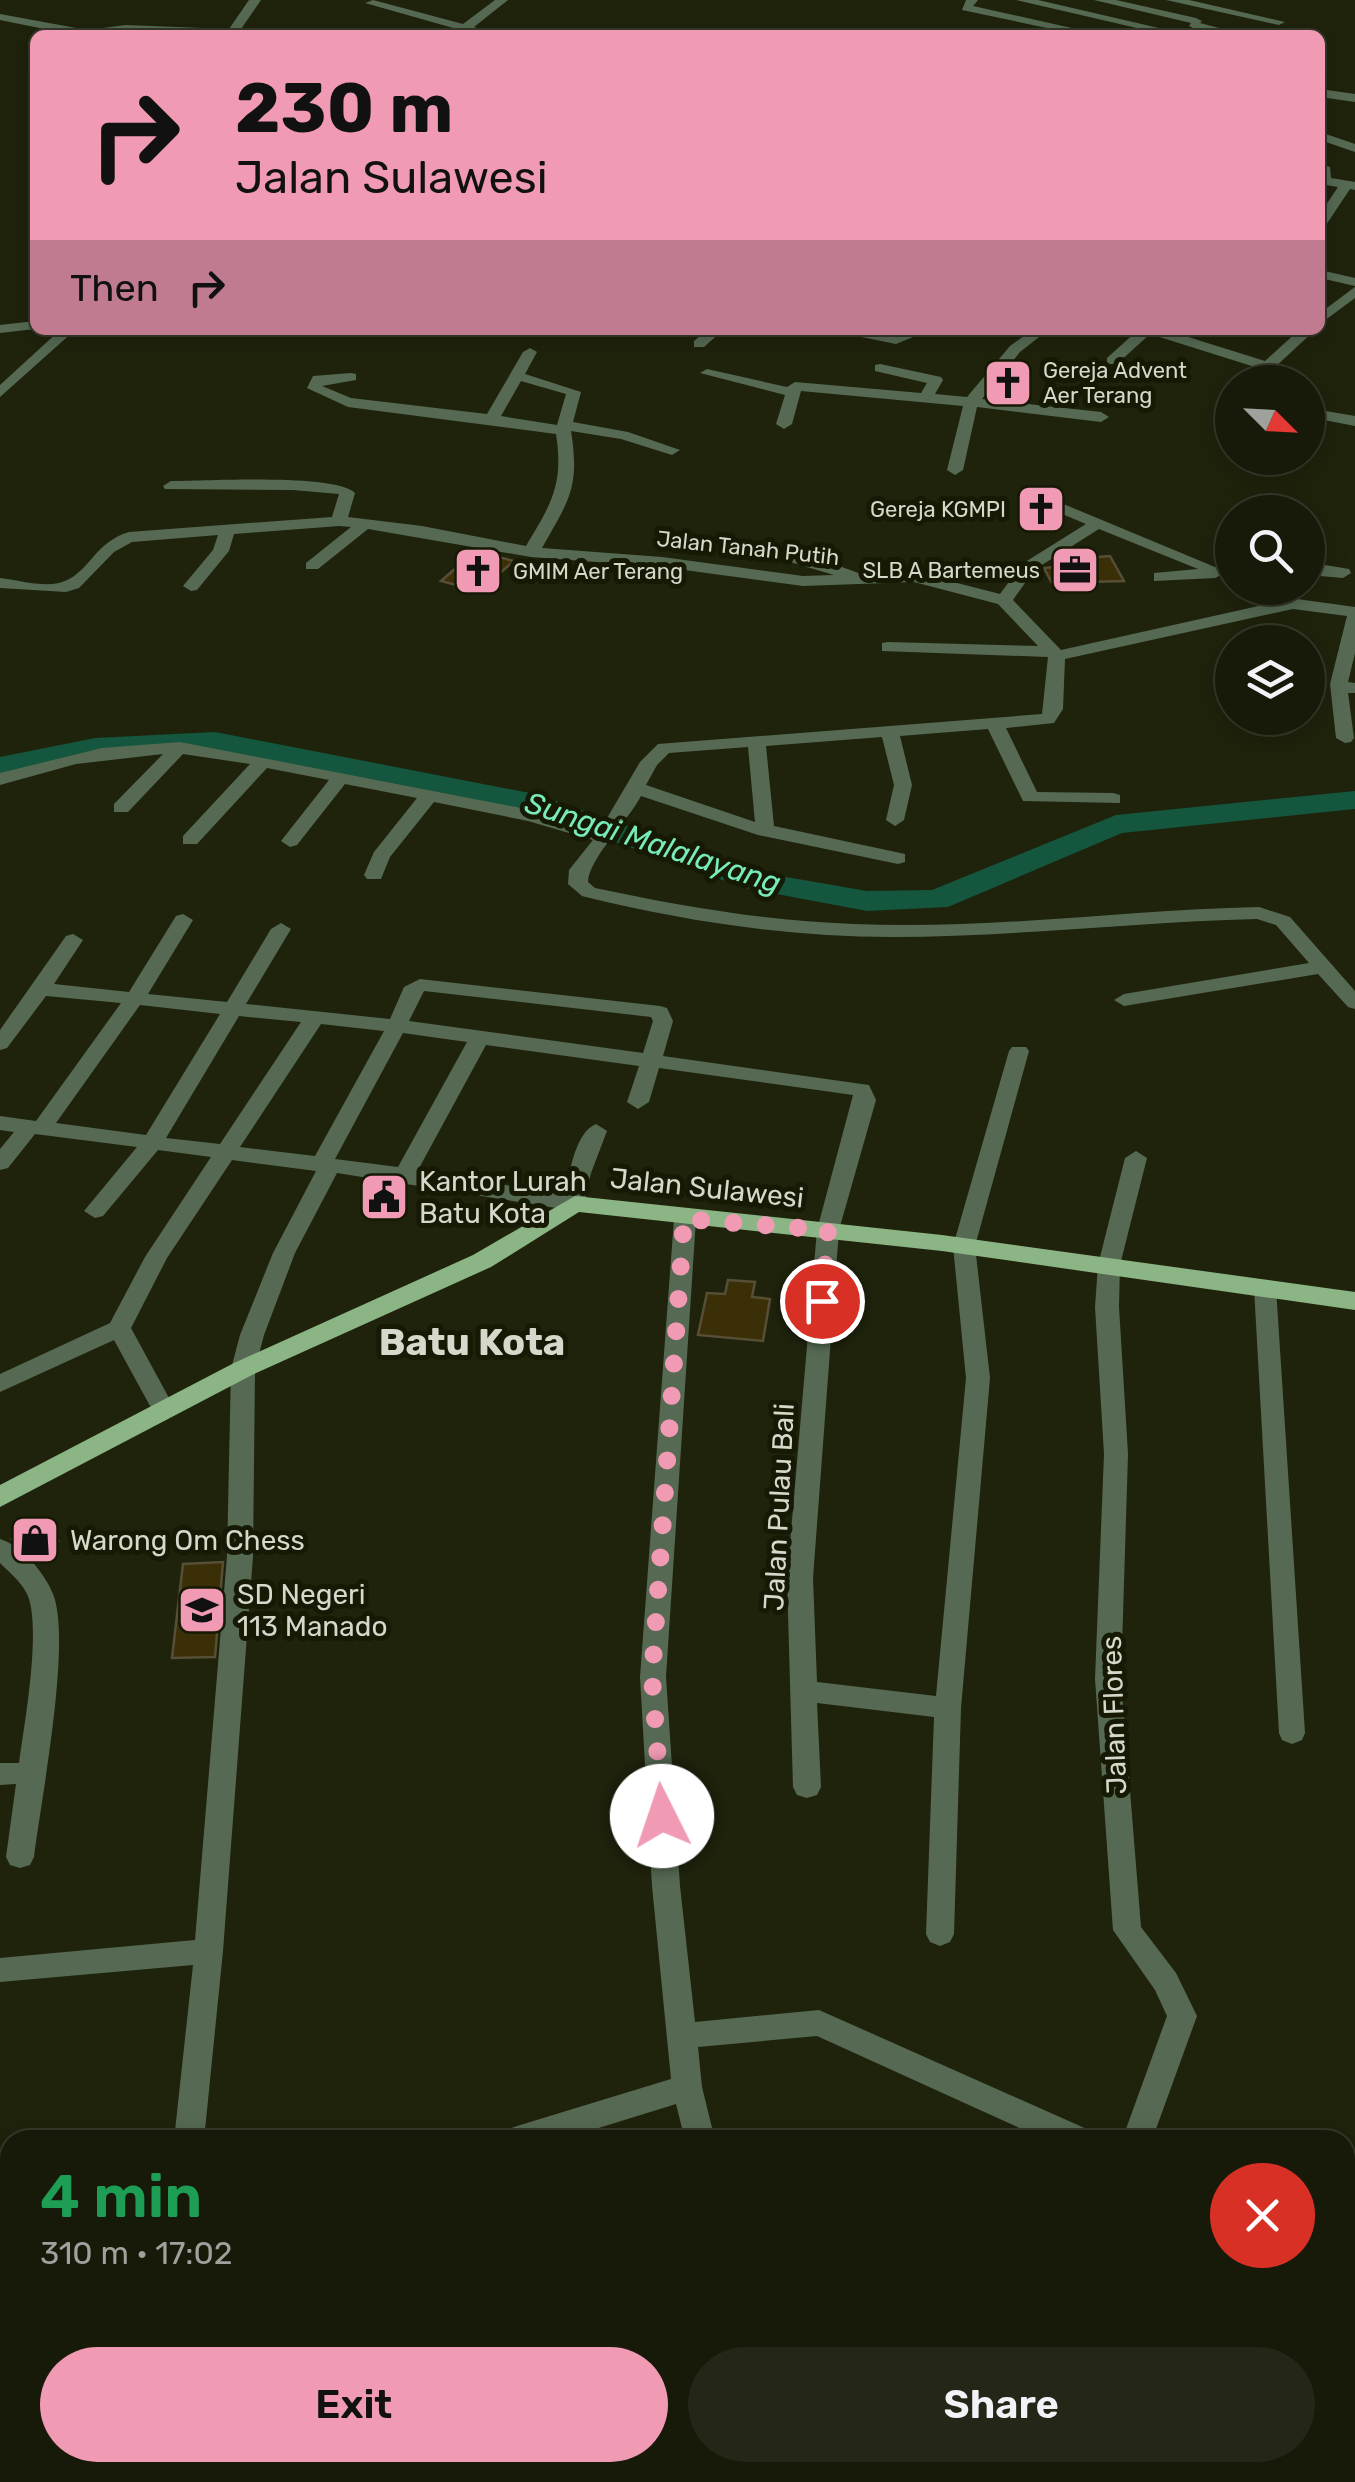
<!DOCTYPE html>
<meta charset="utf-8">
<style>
:root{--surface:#171a09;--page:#242717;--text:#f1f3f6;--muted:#9ea19c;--line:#36382a;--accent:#f09ab4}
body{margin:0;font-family:Rubik,sans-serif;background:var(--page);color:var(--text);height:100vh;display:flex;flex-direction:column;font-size:38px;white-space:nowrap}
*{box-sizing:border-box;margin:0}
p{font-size:32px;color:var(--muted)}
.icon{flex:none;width:55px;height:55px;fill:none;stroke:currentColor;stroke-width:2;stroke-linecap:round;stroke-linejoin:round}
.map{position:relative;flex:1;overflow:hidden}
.side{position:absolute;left:0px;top:2130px;width:1355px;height:352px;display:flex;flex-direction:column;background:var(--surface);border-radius:30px 30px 0 0;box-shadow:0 5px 25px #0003,0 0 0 2px var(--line)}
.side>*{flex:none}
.guide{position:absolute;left:30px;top:30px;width:1295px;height:305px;border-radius:15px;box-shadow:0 5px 25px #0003,0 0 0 2px var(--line);background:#f09ab4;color:#111;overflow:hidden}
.needle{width:65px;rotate:114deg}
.controls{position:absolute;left:1215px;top:365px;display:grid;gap:20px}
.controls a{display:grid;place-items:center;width:110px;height:110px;border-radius:50%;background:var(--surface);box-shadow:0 5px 25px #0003,0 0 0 2px var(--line);font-size:50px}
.pin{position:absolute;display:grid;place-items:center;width:85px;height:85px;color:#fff;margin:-42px;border:5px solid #fff;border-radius:50%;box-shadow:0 2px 10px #0007}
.me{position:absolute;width:110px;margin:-55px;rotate:356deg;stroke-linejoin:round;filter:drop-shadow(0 0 8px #0008)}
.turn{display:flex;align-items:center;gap:35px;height:210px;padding:0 40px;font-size:45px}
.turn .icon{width:130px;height:130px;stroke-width:2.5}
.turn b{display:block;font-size:70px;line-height:85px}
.then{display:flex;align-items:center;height:95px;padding:0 40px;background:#0003;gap:20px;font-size:38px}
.round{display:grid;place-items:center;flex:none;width:105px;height:105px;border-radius:52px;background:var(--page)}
.headline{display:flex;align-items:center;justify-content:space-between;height:170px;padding:0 40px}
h1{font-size:60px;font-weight:600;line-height:75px;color:#1e9e55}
.button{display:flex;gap:20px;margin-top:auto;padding:20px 40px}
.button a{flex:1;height:115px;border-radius:60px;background:var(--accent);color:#111;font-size:40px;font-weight:600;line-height:115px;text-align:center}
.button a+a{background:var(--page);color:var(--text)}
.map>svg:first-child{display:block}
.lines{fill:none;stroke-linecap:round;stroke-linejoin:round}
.river{fill:#14563e;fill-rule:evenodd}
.building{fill:#3a2f06;stroke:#564f36;stroke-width:2.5}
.minor{fill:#566a53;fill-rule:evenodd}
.major{fill:#8cb585;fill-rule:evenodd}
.route{stroke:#f09ab4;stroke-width:18;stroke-dasharray:0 32.4}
.labels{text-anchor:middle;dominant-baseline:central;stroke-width:10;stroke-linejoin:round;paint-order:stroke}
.far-poi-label{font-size:22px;fill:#d5d8ca;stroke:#161904;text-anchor:start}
.far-street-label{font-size:22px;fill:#d5d8ca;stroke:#161904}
.poi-label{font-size:28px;fill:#d5d8ca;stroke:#161904;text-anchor:start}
.street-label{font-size:28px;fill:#d5d8ca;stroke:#161904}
.water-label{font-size:30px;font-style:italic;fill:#78ebbb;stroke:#161904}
.district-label{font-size:38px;font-weight:bold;fill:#d5d8ca;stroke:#161904}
</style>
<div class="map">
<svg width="1355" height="2482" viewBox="0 0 1355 2482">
<rect width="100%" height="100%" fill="#1f230c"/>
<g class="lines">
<path class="river" d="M 215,732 L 535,794 L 763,873 L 867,891 L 932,890 L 1116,815 L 1355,791 L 1355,809 L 1122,833 L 948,907 L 867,911 L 745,888 L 528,811 L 215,750 L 95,756 L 0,775 L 0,757 L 95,738 Z"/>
</g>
<path class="building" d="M 476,551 L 514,561 L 479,591 L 441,581 Z
M 1110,556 L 1124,581 L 1052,583 L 1044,568 L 1086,564 L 1083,558 Z
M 378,1183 L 406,1190 L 390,1211 L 363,1204 Z
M 728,1280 L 755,1282 L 752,1297 L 770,1299 L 763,1341 L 698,1335 L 707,1293 L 725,1294 Z
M 41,1523 L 58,1541 L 31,1555 L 12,1539 Z
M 223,1562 L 215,1657 L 172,1658 L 183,1564 Z"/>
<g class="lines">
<path class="minor" d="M 249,0 L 261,0 L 237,35 L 74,35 L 0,20 L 0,14 L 87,30 L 126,25 L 229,29 Z
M 373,0 L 463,24 L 495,0 L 508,0 L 474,27 L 497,35 L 478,35 L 365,3 Z
M 966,0 L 978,0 L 973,6 L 1103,35 L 1080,35 L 962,10 Z
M 1016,0 L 1038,0 L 1189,35 L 1167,35 Z
M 1094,0 L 1116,0 L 1196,18 L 1202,21 L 1200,23 L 1246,35 L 1195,29 L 1189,26 L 1191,23 Z
M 1166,0 L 1189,0 L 1285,22 L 1279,25 Z
M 1320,89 L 1355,94 L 1355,102 L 1320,97 Z
M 1320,132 L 1355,144 L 1355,152 L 1320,140 Z
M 1320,164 L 1330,167 L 1331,178 L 1355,182 L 1355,190 L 1350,189 L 1326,225 L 1321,226 L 1320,214 L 1338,187 L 1320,184 Z
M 1320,270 L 1355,278 L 1355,286 L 1320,278 Z
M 1355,287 L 1355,298 L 1320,324 L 1320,313 Z
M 35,321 L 35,329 L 0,333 L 0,325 Z
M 60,330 L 75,330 L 0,397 L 0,385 Z
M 707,330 L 723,330 L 704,347 L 694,347 L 694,341 Z
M 827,330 L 895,335 L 910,330 L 930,330 L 896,344 Z
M 1032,330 L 1048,330 L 1020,352 L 982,399 L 1101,412 L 1109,417 L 1101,422 L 977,407 L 963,470 L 955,475 L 947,470 L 963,406 L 801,391 L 792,424 L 784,429 L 776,424 L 785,395 L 700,373 L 707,369 L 787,387 L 795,382 L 921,393 L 927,383 L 875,371 L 875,365 L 880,364 L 941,377 L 943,380 L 935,394 L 967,397 L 1010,346 Z
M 1138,330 L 1166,330 L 1265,361 L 1299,330 L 1315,330 L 1273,369 L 1264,382 L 1250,382 L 1258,368 L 1150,334 L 1117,364 L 1107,364 L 1107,358 Z
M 530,348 L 537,352 L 525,374 L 581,392 L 573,422 L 628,432 L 680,450 L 672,455 L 621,439 L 571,431 C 580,488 569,500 542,548 L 662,557 L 803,576 L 834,575 L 743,548 L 743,542 L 749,540 L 820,559 L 861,574 L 914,572 L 1000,594 L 1022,564 L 1086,524 L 1055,511 L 1053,508 L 1061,503 L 1227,572 L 1215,578 L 1154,581 L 1154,573 L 1198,569 L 1099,529 L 1034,570 L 1013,600 L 1061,650 L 1277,602 L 1253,588 L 1273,588 L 1297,599 L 1355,607 L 1355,653 L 1348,682 L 1355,683 L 1355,693 L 1348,693 L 1354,738 L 1351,742 L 1345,743 L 1336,738 L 1330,684 L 1347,616 L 1293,609 L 1065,659 L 1063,709 L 1054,723 L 1006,728 L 1037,792 L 1113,793 L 1120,795 L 1120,803 L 1023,801 L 988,729 L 900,736 L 912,785 L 904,820 L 895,826 L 886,820 L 894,785 L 882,737 L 766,746 L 774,826 L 905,854 L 905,862 L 898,864 L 758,835 L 641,796 C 628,821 589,858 588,882 L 595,888 C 680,906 766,921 853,924 C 988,930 1124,910 1259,907 L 1290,917 L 1355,991 L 1355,1009 L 1348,1007 L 1318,974 L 1124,1006 L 1114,1000 L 1124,994 L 1309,963 L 1276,925 L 1257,919 C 1135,922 1014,937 892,937 C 788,937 683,921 582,896 L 568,884 L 569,870 L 593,840 L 528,821 L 434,802 L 390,857 L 381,879 L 367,879 L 364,875 L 374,852 L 417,798 L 345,784 L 297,845 L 290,847 L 281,841 L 329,780 L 267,768 L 197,844 L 183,844 L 183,836 L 250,764 L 183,754 L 128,812 L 114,812 L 114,804 L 163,754 L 76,764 L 0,785 L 0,773 L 102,748 L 180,742 L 531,810 L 600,830 L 640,762 L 658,744 L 1042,714 L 1048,657 L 882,651 L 882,643 L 888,642 L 1038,646 L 998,604 L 914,582 L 803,586 L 662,567 L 531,557 L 368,529 L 318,569 L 306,569 L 306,563 L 351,527 L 339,526 L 234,534 L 229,551 L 197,590 L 191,591 L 183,586 L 213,550 L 218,535 L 132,542 L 114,552 L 79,588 L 66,592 L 0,588 L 0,578 C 19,580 47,589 65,581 C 90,571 95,542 129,532 L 332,517 L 339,494 L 293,490 L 165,489 L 163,486 L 171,481 C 204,481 336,473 355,493 L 348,517 L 422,526 L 526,546 C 551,504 564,485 556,434 L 348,407 L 307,388 L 313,376 L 351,373 L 356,374 L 356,380 L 322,386 L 351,398 L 487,414 L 523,352 ZM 521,381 L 566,394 L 557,425 L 501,416 ZM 748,747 L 755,822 L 646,785 L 657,765 L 669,753 Z
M 1308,408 L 1355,416 L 1355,426 L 1308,417 Z
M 1313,563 L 1349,569 L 1351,573 L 1343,578 L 1308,575 L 1308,564 Z
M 183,914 L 193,920 L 148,994 L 227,1002 L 271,929 L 281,923 L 291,929 L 246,1004 L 390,1019 L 404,987 L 420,979 L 660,1006 L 667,1008 L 673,1021 L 663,1056 L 869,1085 L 876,1100 L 839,1230 L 813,1578 L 817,1682 L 936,1696 L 966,1378 L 953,1246 L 1009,1051 L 1012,1047 L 1026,1047 L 1029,1051 L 975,1246 L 990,1378 L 961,1708 L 954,1934 L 950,1942 L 940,1946 L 930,1942 L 926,1934 L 934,1717 L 817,1703 L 821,1787 L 817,1795 L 807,1798 L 797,1795 L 793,1787 L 787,1578 L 817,1230 L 853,1095 L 659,1068 L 649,1102 L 638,1109 L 627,1102 L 639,1066 L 486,1045 L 418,1170 L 565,1195 C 569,1175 575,1132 596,1124 L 607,1131 L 591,1173 L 583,1209 L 575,1211 L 337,1173 L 295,1253 L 264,1335 L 255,1369 L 253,1556 L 223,1951 L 204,2140 L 174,2140 L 193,1965 L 0,1982 L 0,1958 L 195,1940 L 227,1556 L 231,1369 L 240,1335 L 273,1253 L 316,1171 L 232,1160 L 167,1258 L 131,1328 L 175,1409 L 171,1415 L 155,1415 L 114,1340 L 0,1392 L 0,1374 L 110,1323 L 145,1257 L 211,1157 L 158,1150 L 103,1216 L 95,1218 L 84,1211 L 137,1147 L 35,1134 L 8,1168 L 0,1170 L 0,1149 L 14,1132 L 0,1130 L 0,1116 L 36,1121 L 121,1003 L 46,996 L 7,1048 L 0,1050 L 0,1030 L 66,936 L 73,934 L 83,940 L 54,984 L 129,992 L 176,916 ZM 424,991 L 651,1017 L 653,1021 L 643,1053 L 409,1021 ZM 140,1005 L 220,1014 L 146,1135 L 56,1123 ZM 239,1016 L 301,1022 L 220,1144 L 166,1138 ZM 321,1024 L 384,1031 L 315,1156 L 240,1147 ZM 403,1033 L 467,1042 L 398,1167 L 335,1159 Z
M 1136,1151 L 1147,1158 L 1120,1265 L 1119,1307 L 1128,1454 L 1121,1679 L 1141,1927 L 1176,1973 L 1197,2016 L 1152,2140 L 1122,2140 L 1167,2016 L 1155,1990 L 1113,1930 L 1095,1679 L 1104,1454 L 1095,1307 L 1098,1265 L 1125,1158 Z
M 685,1212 L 696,1219 L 666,1677 L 680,1886 L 695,2022 L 819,2010 L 1089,2130 L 1093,2140 L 1046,2140 L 817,2036 L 698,2047 L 702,2087 L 715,2140 L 685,2140 L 676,2104 L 560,2140 L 502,2140 L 506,2130 L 517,2126 L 671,2079 L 652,1886 L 640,1677 L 674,1219 Z
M 1265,1280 L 1276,1288 L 1305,1733 L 1302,1740 L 1292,1744 L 1282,1740 L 1279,1733 L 1254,1288 Z
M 0,1539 C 21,1545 45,1573 53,1594 C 72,1641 41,1800 34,1857 L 30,1865 L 20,1868 L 10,1865 L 6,1857 L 16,1784 L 0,1785 L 0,1763 L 19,1763 C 24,1726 43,1622 26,1592 C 20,1581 9,1572 0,1563 Z
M 1345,2244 L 1355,2248 L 1355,2278 L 1345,2274 Z
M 10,2261 L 10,2291 L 0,2293 L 0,2263 Z
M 366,2472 L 400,2472 L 401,2482 L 367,2482 Z
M 950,2472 L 1003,2472 L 1007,2482 L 954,2482 Z
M 1240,2472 L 1274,2472 L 1271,2482 L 1237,2482 Z"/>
<path class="major" d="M 575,1196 L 942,1235 L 1355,1292 L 1355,1310 L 942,1251 L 579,1212 L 491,1267 L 252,1375 L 0,1507 L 0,1485 L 234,1363 L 473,1255 Z"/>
</g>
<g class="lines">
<path class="route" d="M 662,1816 L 652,1677 L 684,1219 L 828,1230 L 822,1301"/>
</g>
<defs>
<g id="church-square" transform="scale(2.5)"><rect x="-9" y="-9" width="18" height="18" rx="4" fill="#f09ab4" stroke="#161904"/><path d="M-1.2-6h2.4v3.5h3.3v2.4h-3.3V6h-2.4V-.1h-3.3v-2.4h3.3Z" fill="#111"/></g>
<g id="office-square" transform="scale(2.5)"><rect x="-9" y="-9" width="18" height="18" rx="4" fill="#f09ab4" stroke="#161904"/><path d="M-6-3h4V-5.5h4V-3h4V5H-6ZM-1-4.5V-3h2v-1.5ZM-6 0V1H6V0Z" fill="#111"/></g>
<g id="civic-square" transform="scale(2.5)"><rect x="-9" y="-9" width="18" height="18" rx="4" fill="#f09ab4" stroke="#161904"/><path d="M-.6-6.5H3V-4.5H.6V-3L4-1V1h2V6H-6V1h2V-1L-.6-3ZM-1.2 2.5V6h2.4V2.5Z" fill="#111"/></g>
<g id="shop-square" transform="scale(2.5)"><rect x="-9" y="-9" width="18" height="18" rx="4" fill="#f09ab4" stroke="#161904"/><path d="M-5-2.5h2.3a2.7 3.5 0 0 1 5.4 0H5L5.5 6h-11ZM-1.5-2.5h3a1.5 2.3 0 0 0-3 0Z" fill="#111"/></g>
<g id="school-square" transform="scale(2.5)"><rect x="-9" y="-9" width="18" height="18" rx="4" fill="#f09ab4" stroke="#161904"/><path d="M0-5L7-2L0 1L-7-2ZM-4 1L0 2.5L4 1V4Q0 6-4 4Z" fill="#111"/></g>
</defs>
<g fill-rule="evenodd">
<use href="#church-square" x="1008" y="383"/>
<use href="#church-square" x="1041" y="509"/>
<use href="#office-square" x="1075" y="570"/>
<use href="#church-square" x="478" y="571"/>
<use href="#civic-square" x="384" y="1197"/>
<use href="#shop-square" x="35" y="1540"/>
<use href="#school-square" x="202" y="1610"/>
</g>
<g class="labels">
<g class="far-poi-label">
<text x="1043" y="370">Gereja Advent<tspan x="1043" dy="25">Aer Terang</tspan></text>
<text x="1006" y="509" text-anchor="end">Gereja KGMPI</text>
<text x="1040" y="570" text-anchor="end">SLB A Bartemeus</text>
<text x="513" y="571">GMIM Aer Terang</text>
</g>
<g class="far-street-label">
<text transform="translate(748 548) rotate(6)">Jalan Tanah Putih</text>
</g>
<g class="poi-label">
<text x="419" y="1181">Kantor Lurah<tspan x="419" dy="32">Batu Kota</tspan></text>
<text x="70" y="1540">Warong Om Chess</text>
<text x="237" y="1594">SD Negeri<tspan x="237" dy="32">113 Manado</tspan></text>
</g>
<g class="street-label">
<text transform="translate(707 1188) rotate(6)">Jalan Sulawesi</text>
<text transform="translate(779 1507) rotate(-87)">Jalan Pulau Bali</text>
<text transform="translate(1114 1715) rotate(-92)">Jalan Flores</text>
</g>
<g class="water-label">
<text transform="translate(653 843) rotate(18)">Sungai Malalayang</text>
</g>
<g class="district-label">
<text x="472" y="1342">Batu Kota</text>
</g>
</g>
</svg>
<div class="controls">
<a><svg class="needle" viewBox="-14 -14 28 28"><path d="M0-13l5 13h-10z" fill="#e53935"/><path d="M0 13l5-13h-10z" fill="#9ea19c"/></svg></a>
<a><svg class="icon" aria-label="search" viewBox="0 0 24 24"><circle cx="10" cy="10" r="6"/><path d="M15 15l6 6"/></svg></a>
<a><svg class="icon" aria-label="layers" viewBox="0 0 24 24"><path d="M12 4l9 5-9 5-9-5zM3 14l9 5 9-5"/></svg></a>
</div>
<div class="pin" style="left:822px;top:1301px;background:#d93025"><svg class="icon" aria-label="arrive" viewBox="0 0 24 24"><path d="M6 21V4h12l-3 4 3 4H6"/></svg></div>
<svg class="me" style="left:662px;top:1816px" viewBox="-20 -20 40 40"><circle r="19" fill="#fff"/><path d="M0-13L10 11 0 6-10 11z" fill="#f09ab4"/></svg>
<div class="guide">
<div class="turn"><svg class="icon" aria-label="right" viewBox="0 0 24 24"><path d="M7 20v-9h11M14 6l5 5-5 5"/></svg><div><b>230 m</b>Jalan Sulawesi</div></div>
<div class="then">Then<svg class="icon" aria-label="right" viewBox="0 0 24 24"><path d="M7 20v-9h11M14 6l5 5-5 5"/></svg></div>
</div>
<section class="side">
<div class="headline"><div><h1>4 min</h1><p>310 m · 17:02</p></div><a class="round" style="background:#d93025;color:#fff"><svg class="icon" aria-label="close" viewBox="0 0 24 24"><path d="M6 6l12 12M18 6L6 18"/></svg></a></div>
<div class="button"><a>Exit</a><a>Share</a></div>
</section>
</div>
